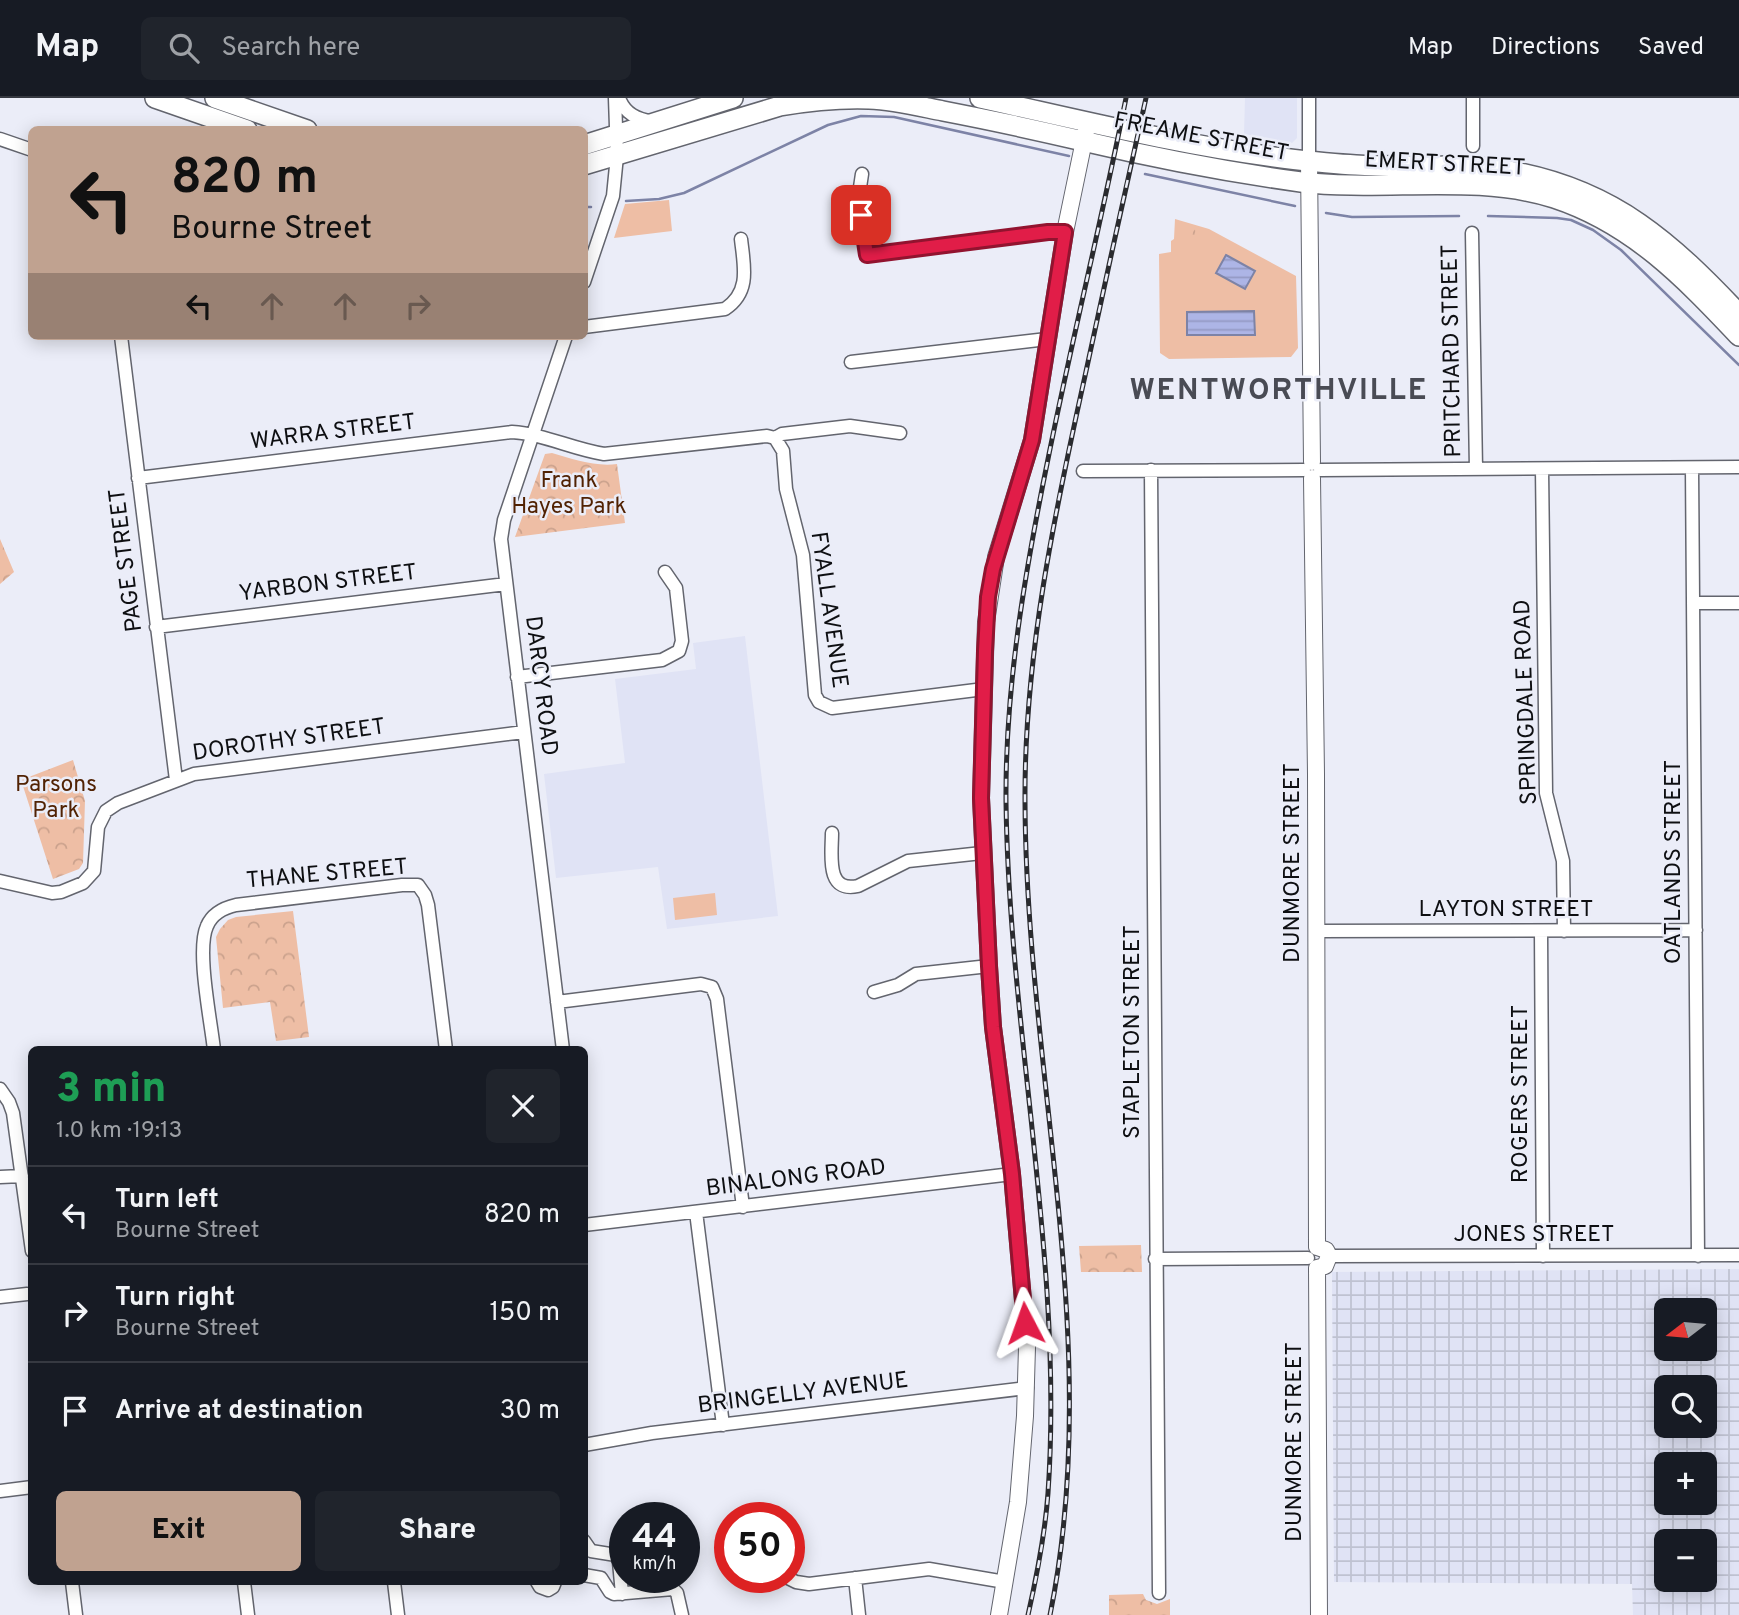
<!DOCTYPE html>
<meta charset="utf-8">
<style>
:root{--surface:#171b24;--page:#20242c;--text:#f1f3f6;--muted:#9ea1a6;--line:#363941;--accent:#c0a290}
body{margin:0;font-family:Overpass,sans-serif;background:var(--page);color:var(--text);height:100vh;display:flex;flex-direction:column;font-size:26px;white-space:nowrap}
*{box-sizing:border-box;margin:0}
p{font-size:23px;color:var(--muted)}
.icon{flex:none;width:38px;height:38px;fill:none;stroke:currentColor;stroke-width:2;stroke-linecap:round;stroke-linejoin:round}
.map{position:relative;flex:1;overflow:hidden}
.panel{position:absolute;left:28px;top:948px;width:560px;height:539px;display:flex;flex-direction:column;background:var(--surface);border-radius:10px;box-shadow:0 4px 18px #0003}
.panel>*{flex:none}
.guide{position:absolute;left:28px;top:28px;width:560px;height:214px;border-radius:10px;box-shadow:0 4px 18px #0003;background:#c0a290;color:#111;overflow:hidden}
.needle{width:46px;rotate:254deg}
.buttons{position:absolute;left:1654px;top:1200px;display:grid;gap:14px}
.buttons a{display:grid;place-items:center;width:63px;height:63px;border-radius:10px;background:var(--surface);box-shadow:0 4px 18px #0003;font-size:35px}
.speed{position:absolute;left:609px;top:1404px;display:flex;gap:14px;font-size:35px;font-weight:700;text-align:center}
.speed>*{display:grid;place-content:center;width:91px;height:91px;border-radius:50%;background:var(--surface);box-shadow:0 4px 18px #0003;line-height:1}
.speed small{font-size:18px;font-weight:400}
.speed .limit{border:10px solid #d22;background:#fff;color:#111}
.pin{position:absolute;display:grid;place-items:center;width:60px;height:60px;color:#fff;margin:-30px;border-radius:14px;box-shadow:0 4px 10px #0006}
.me{position:absolute;width:77px;margin:-38px;rotate:356deg;stroke-linejoin:round;filter:drop-shadow(0 0 5px #0008)}
.turn{display:flex;align-items:center;gap:24px;height:147px;padding:0 28px;font-size:32px}
.turn .icon{width:91px;height:91px;stroke-width:2.5}
.turn b{display:block;font-size:49px;line-height:60px}
.lanes{display:flex;align-items:center;height:66px;padding:0 28px;background:#0003;justify-content:center;gap:35px;direction:ltr}
.lanes .off{opacity:.35}
.round{display:grid;place-items:center;flex:none;width:74px;height:74px;border-radius:10px;background:var(--page)}
.summary{display:flex;align-items:center;justify-content:space-between;height:119px;padding:0 28px}
h1{font-size:42px;font-weight:800;line-height:52px;color:#1e9e55}
.action{display:flex;gap:14px;margin-top:auto;padding:14px 28px}
.action a{flex:1;height:80px;border-radius:10px;background:var(--accent);color:#111;font-size:28px;font-weight:800;line-height:80px;text-align:center}
.action a+a{background:var(--page);color:var(--text)}
ul{padding:0;list-style:none}
li{display:flex;align-items:center;gap:21px;height:98px;padding:0 28px;border-top:2px solid var(--line)}
li div{flex:1}
li b{display:block;font-size:26px}
li em{font-style:normal}
header{display:flex;align-items:center;gap:42px;box-sizing:border-box;height:98px;padding:0 35px;background:var(--surface);border-bottom:2px solid var(--line)}
header strong{font-size:33px}
nav{display:flex;gap:38px;margin-inline-start:auto;font-size:24px}
.search{width:490px;height:63px;background:var(--page);display:flex;align-items:center;gap:18px;box-sizing:border-box;padding:0 24px;border-radius:10px;color:var(--muted);font-size:26px}
.map>svg:first-child{display:block}
.built{fill:#e0e3f5}
.industrial{fill:url(#industrial-grid);fill-rule:evenodd}
.green{fill:#eebea5}
.park{fill:url(#park-crowns)}
.water{fill:url(#water-rules);stroke:#7d83a6;stroke-width:2}
.lines{fill:none;stroke-linecap:round;stroke-linejoin:round}
.stream{stroke:#7d83a6;stroke-width:2.5}
.minor-casing{stroke:#63656e;stroke-width:15}
.major-casing{stroke:#63656e;stroke-width:18}
.highway-casing{stroke:#63656e;stroke-width:22}
.minor{stroke:#fff;stroke-width:12}
.major{stroke:#fff;stroke-width:16}
.highway{stroke:#fff;stroke-width:19}
.rail-casing{stroke:#2a2b2f;stroke-width:5}
.rail{stroke:#ebedf8;stroke-width:2.5;stroke-dasharray:8;stroke-linecap:butt}
.route-casing{stroke:#92132f;stroke-width:18}
.route{stroke:#e11d48;stroke-width:12}
.labels{text-anchor:middle;dominant-baseline:central;stroke-width:5;stroke-linejoin:round;paint-order:stroke}
.street-label{font-size:23px;fill:#0e0f12;stroke:#ebedf8}
.park-label{font-size:23px;fill:#512203;stroke:#ebedf8}
.district-label{font-size:30px;font-weight:bold;letter-spacing:2px;fill:#494b54;stroke:#ebedf8}
</style>
<header>
<strong>Map</strong>
<div class="search"><svg class="icon" aria-label="search" viewBox="0 0 24 24"><circle cx="10" cy="10" r="6"/><path d="M15 15l6 6"/></svg>Search here</div>
<nav><a>Map</a><a>Directions</a><a>Saved</a></nav>
</header>
<div class="map">
<svg width="1739" height="1517" viewBox="0 0 1739 1517">
<defs>
<pattern id="industrial-grid" width="8" height="8" patternUnits="userSpaceOnUse" patternTransform="scale(1.75)"><rect width="8" height="8" fill="#e0e3f5"/><path d="M0 4h8M4 0v8" fill="none" stroke="#bfc2d1"/></pattern>
<pattern id="park-crowns" width="20" height="18" patternUnits="userSpaceOnUse" patternTransform="scale(1.75)"><rect width="20" height="18" fill="#eebea5"/><path d="M2 6a3 3 0 1 1 6 0M12 15a3 3 0 1 1 6 0" fill="none" stroke="#cba28d"/></pattern>
<pattern id="water-rules" width="6" height="5" patternUnits="userSpaceOnUse" patternTransform="scale(1.75)"><rect width="6" height="5" fill="#adb5e6"/><path d="M0 2.5h6" fill="none" stroke="#949ac4"/></pattern>
</defs>
<rect width="100%" height="100%" fill="#ebedf8"/>
<path class="built" d="M 1245,0 L 1297,0 L 1297,40 L 1292,45 L 1244,36 Z
M 745,538 L 778,818 L 667,831 L 658,769 L 556,780 L 544,676 L 625,665 L 615,581 L 696,571 L 693,545 Z"/>
<path class="industrial" d="M 1739,1171 L 1739,1517 L 1633,1517 L 1632,1486 L 1334,1484 L 1332,1174 ZM 1666,1213 L 1704,1213 L 1704,1251 L 1666,1251 ZM 1666,1290 L 1704,1290 L 1704,1328 L 1666,1328 ZM 1666,1367 L 1704,1367 L 1704,1405 L 1666,1405 ZM 1666,1444 L 1704,1444 L 1704,1482 L 1666,1482 Z"/>
<path class="green" d="M 669,102 L 672,133 L 614,140 L 625,106 Z
M 1175,121 L 1209,131 L 1296,178 L 1298,250 L 1291,259 L 1169,261 L 1160,255 L 1159,156 L 1171,154 L 1171,143 L 1174,141 Z
M 715,795 L 717,817 L 675,822 L 673,800 Z"/>
<path class="park" d="M 1180,131 L 1195,131 L 1196,144 L 1180,145 Z
M 552,355 C 573,361 595,369 617,366 L 625,425 L 515,439 L 545,356 Z
M 0,441 L 14,474 L 0,486 Z
M 73,662 L 85,703 L 83,765 L 79,771 L 53,781 L 21,682 Z
M 293,813 L 309,939 L 276,943 L 270,904 L 223,910 L 216,839 L 220,831 L 228,822 L 236,819 Z
M 1141,1147 L 1142,1174 L 1081,1174 L 1079,1148 Z
M 1143,1496 L 1146,1502 L 1157,1506 L 1170,1501 L 1170,1517 L 1109,1517 L 1109,1497 Z"/>
<path class="water" d="M 1226,157 L 1255,173 L 1245,191 L 1216,175 Z
M 1254,213 L 1255,237 L 1187,237 L 1187,214 Z"/>
<g class="lines">
<path class="stream" d="M 1145,76 L 1295,108
M 626,103 L 659,101 L 684,95 L 828,27 L 861,18 L 894,19 L 1069,58
M 584,109 L 591,109
M 1326,115 L 1352,119 L 1459,118
M 1488,118 L 1557,120 L 1571,122 L 1593,132 L 1621,152 L 1739,267"/>
<g class="minor-casing">
<path id="minor" d="M 619,0 C 625,16 637,21 653,24
M 1309,0 L 1309,63
M 1473,0 L 1473,48
M 0,41 L 32,52
M 862,76 L 859,96 L 867,157 L 1048,134 L 1065,134
M 1472,135 L 1476,371
M 584,184 L 613,98 L 617,58 L 615,0
M 584,229 L 725,211 C 751,194 744,168 741,141
M 121,238 L 176,682
M 851,264 L 1047,241
M 775,340 L 782,336 L 850,328 L 900,335
M 1692,370 L 1698,1158
M 1542,371 L 1546,695 L 1563,763 L 1564,833
M 1151,372 L 1159,1495
M 1320,372 L 1739,369
M 1083,373 L 1304,372
M 138,380 L 512,334 C 544,336 572,351 604,356 L 767,338 L 775,340 L 783,353 L 786,391 L 803,457 L 815,597 L 819,604 L 832,610 L 984,591
M 1693,505 L 1739,505
M 156,529 L 506,486
M 517,579 L 662,562 L 679,553 L 682,543 L 676,490 L 665,474
M 832,735 C 832,756 825,795 858,788 L 908,763 L 982,755
M 0,783 L 52,795 L 61,794 L 83,785 L 94,773 L 98,729 L 106,713 L 118,705 L 194,676 L 524,634
M 1316,833 L 1696,832
M 1541,833 L 1543,1158
M 874,894 L 898,887 L 916,876 L 989,868
M 557,904 L 701,886 L 712,889 L 717,901 L 743,1109
M 214,952 C 211,923 196,852 207,828 C 212,816 223,810 236,807 L 402,787 L 418,787 L 425,797 L 428,807 L 446,952
M 563,952 L 501,441 L 504,422 L 566,238
M 0,991 L 9,1004 L 13,1015 L 32,1153
M 0,1079 L 22,1078
M 696,1114 L 723,1327
M 584,1127 L 1012,1076
M 1329,1158 L 1739,1157
M 1155,1161 L 1308,1160
M 0,1199 L 27,1196
M 584,1347 L 652,1335 L 1027,1290
M 0,1393 L 32,1389
M 584,1443 L 591,1453 L 616,1457 L 619,1464 L 622,1496
M 584,1477 L 601,1480 L 610,1494 L 614,1496 L 673,1491 L 677,1495 L 682,1517
M 786,1479 L 796,1484 L 809,1486 L 929,1471 L 1005,1484
M 855,1480 L 859,1517
M 72,1484 L 76,1517
M 244,1484 L 248,1517
M 394,1484 L 398,1517
M 537,1484 L 540,1489 L 548,1492 L 553,1489 L 555,1484"/>
</g>
<g class="major-casing">
<path id="major" d="M 1309,63 L 1312,364
M 1312,380 L 1316,676 L 1317,1149
M 1317,1170 L 1319,1517
M 1317,1170 L 1325,1168 L 1329,1158 L 1326,1152 L 1317,1149
M 999,1517 L 1018,1404 L 1025,1318 L 1027,1249 L 1012,1076 L 993,929 L 989,868 L 981,700 L 986,524 L 996,459 L 1032,342 L 1065,134 L 1086,33"/>
</g>
<g class="highway-casing">
<path id="highway" d="M 155,0 L 247,32
M 215,0 L 307,32
M 980,0 C 1080,22 1180,47 1282,60 C 1307,63 1332,66 1356,67 C 1409,70 1463,64 1515,74 C 1615,93 1672,145 1739,216
M 584,47 L 733,0
M 584,67 L 780,8 C 809,3 840,0 869,1 C 894,2 918,8 943,13 C 990,22 1036,32 1083,43 C 1155,60 1228,74 1301,84 C 1384,94 1475,75 1554,100 C 1633,126 1684,180 1739,238"/>
</g>
<use href="#minor" class="minor"/>
<use href="#major" class="major"/>
<use href="#highway" class="highway"/>
<g class="rail-casing">
<path id="rail" d="M 1028,1517 C 1037,1477 1045,1437 1048,1395 C 1064,1164 1009,935 1006,704 C 1005,589 1025,474 1048,361 C 1072,241 1102,121 1126,0
M 1050,1517 C 1105,1247 1026,975 1025,704 C 1024,560 1054,418 1085,278 C 1105,185 1125,93 1146,0"/>
</g>
<use href="#rail" class="rail"/>
</g>
<g class="lines">
<g class="route-casing">
<path id="route" d="M 861,117 L 867,157 L 1048,134 L 1065,134 L 1032,342 L 993,471 L 988,499 L 985,553 L 981,700 L 989,868 L 993,929 L 1012,1076 L 1025,1225"/>
</g>
<use href="#route" class="route"/>
</g>
<g class="labels">
<g class="street-label">
<text transform="translate(1201 40) rotate(11)">FREAME STREET</text>
<text transform="translate(1445 67) rotate(3)">EMERT STREET</text>
<text transform="translate(1453 253) rotate(-91)">PRITCHARD STREET</text>
<text transform="translate(333 335) rotate(-7)">WARRA STREET</text>
<text transform="translate(127 462) rotate(-97)">PAGE STREET</text>
<text transform="translate(328 486) rotate(-7)">YARBON STREET</text>
<text transform="translate(828 512) rotate(82)">FYALL AVENUE</text>
<text transform="translate(540 588) rotate(83)">DARCY ROAD</text>
<text transform="translate(1527 604) rotate(-92)">SPRINGDALE ROAD</text>
<text transform="translate(289 643) rotate(-8)">DOROTHY STREET</text>
<text transform="translate(1674 764) rotate(-90)">OATLANDS STREET</text>
<text transform="translate(1293 765) rotate(-90)">DUNMORE STREET</text>
<text transform="translate(327 777) rotate(-5)">THANE STREET</text>
<text x="1506" y="812">LAYTON STREET</text>
<text transform="translate(1133 934) rotate(-90)">STAPLETON STREET</text>
<text transform="translate(1521 996) rotate(-90)">ROGERS STREET</text>
<text transform="translate(796 1081) rotate(-7)">BINALONG ROAD</text>
<text x="1534" y="1137">JONES STREET</text>
<text transform="translate(803 1296) rotate(-7)">BRINGELLY AVENUE</text>
<text transform="translate(1295 1344) rotate(-90)">DUNMORE STREET</text>
</g>
<g class="park-label">
<text x="569" y="383">Frank<tspan x="569" dy="26">Hayes Park</tspan></text>
<text x="56" y="687">Parsons<tspan x="56" dy="26">Park</tspan></text>
</g>
<g class="district-label">
<text x="1279" y="293">WENTWORTHVILLE</text>
</g>
</g>
</svg>
<div class="buttons">
<a><svg class="needle" viewBox="-14 -14 28 28"><path d="M0-13l5 13h-10z" fill="#e53935"/><path d="M0 13l5-13h-10z" fill="#9ea1a6"/></svg></a>
<a><svg class="icon" aria-label="search" viewBox="0 0 24 24"><circle cx="10" cy="10" r="6"/><path d="M15 15l6 6"/></svg></a>
<a>+</a>
<a>−</a>
</div>
<div class="speed"><div>44<small>km/h</small></div><div class="limit">50</div></div>
<div class="pin" style="left:861px;top:117px;background:#d93025"><svg class="icon" aria-label="arrive" viewBox="0 0 24 24"><path d="M6 21V4h12l-3 4 3 4H6"/></svg></div>
<svg class="me" style="left:1025px;top:1225px" viewBox="-20 -20 40 40"><path d="M0-17L14 15 0 8-14 15z" fill="#e11d48" stroke="#fff" stroke-width="4"/></svg>
<div class="guide">
<div class="turn"><svg class="icon" aria-label="left" viewBox="0 0 24 24"><path d="M17 20v-9H6M10 6l-5 5 5 5"/></svg><div><b>820 m</b>Bourne Street</div></div>
<div class="lanes"><svg class="icon" aria-label="left" viewBox="0 0 24 24"><path d="M17 20v-9H6M10 6l-5 5 5 5"/></svg><svg class="icon off" aria-label="ahead" viewBox="0 0 24 24"><path d="M12 20V5M6 11l6-6 6 6"/></svg><svg class="icon off" aria-label="ahead" viewBox="0 0 24 24"><path d="M12 20V5M6 11l6-6 6 6"/></svg><svg class="icon off" aria-label="right" viewBox="0 0 24 24"><path d="M7 20v-9h11M14 6l5 5-5 5"/></svg></div>
</div>
<section class="panel">
<div class="summary"><div><h1>3 min</h1><p>1.0 km · 19:13</p></div><a class="round"><svg class="icon" aria-label="close" viewBox="0 0 24 24"><path d="M6 6l12 12M18 6L6 18"/></svg></a></div>
<ul>
<li><svg class="icon" aria-label="left" viewBox="0 0 24 24"><path d="M17 20v-9H6M10 6l-5 5 5 5"/></svg><div><b>Turn left</b><p>Bourne Street</p></div><em>820 m</em></li>
<li><svg class="icon" aria-label="right" viewBox="0 0 24 24"><path d="M7 20v-9h11M14 6l5 5-5 5"/></svg><div><b>Turn right</b><p>Bourne Street</p></div><em>150 m</em></li>
<li><svg class="icon" aria-label="arrive" viewBox="0 0 24 24"><path d="M6 21V4h12l-3 4 3 4H6"/></svg><div><b>Arrive at destination</b></div><em>30 m</em></li>
</ul>
<div class="action"><a>Exit</a><a>Share</a></div>
</section>
</div>
